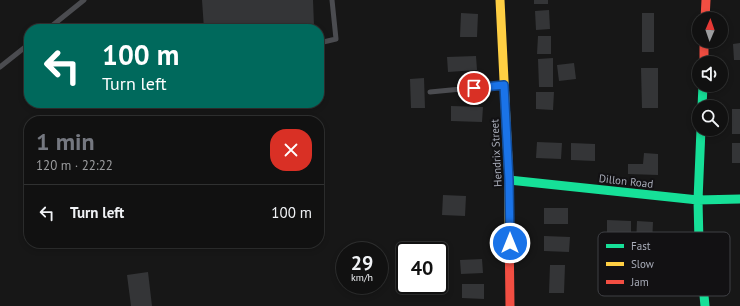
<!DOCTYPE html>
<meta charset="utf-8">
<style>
:root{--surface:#111;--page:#1a1a1a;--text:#f1f3f6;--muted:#9c9d9f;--line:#303131;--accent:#757880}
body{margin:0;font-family:"PT Sans",sans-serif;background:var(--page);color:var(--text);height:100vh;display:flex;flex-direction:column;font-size:15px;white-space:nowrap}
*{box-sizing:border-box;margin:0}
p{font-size:13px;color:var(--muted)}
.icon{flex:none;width:22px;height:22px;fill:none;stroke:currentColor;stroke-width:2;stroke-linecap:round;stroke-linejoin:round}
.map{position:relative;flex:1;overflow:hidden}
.side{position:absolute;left:24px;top:116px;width:300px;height:132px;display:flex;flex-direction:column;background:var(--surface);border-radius:16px;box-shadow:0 2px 6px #0003,0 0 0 1px var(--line)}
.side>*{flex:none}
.hud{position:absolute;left:24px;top:24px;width:300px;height:84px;border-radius:16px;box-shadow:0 2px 6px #0003,0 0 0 1px var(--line);background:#00695c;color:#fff;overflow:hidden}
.needle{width:26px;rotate:2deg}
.tools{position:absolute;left:692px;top:12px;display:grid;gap:8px}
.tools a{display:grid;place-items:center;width:36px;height:36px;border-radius:50%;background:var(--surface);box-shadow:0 2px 6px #0003,0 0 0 1px var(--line);font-size:20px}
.speed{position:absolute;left:336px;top:242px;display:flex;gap:8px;font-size:20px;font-weight:700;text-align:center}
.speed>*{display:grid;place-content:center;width:52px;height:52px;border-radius:50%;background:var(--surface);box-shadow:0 2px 6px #0003,0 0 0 1px var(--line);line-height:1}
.speed small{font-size:10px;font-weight:400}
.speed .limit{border:2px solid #111;border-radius:6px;background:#fff;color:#111}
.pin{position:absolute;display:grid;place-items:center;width:34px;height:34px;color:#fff;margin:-17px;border:2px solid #fff;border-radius:50%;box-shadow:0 1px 4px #0007}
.me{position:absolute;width:44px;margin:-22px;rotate:0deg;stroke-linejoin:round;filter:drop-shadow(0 0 3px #0008)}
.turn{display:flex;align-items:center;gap:14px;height:84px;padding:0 12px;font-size:18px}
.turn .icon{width:52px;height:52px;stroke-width:2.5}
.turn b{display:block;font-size:28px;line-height:34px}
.round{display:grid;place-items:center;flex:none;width:42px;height:42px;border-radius:16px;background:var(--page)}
.head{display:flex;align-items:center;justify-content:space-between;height:68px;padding:0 12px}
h1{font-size:24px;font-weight:700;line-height:30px;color:var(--accent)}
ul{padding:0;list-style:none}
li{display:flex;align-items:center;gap:12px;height:56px;padding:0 12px;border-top:1px solid var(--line)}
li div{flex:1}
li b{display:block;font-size:15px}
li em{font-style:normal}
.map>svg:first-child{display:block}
.building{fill:#343537}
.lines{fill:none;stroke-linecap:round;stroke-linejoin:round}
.lane{stroke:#4b4c50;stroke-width:5}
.fast{stroke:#16e098;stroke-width:9}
.slow{stroke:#ffcf43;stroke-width:9}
.jam{stroke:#f24e42;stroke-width:9}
.route-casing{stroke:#114b97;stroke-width:10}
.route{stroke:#1a73e8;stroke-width:7}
.labels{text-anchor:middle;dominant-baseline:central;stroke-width:4;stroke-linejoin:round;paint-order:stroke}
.street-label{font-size:11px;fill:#a8acb8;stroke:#121113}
.key{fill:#121113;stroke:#3f4045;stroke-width:1}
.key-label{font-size:11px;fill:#a8acb8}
</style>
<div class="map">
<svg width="740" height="306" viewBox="0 0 740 306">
<rect width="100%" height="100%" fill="#171717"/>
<path class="building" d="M 202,0 L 313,0 L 314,26 L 270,29 L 204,29 Z
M 534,0 L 548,0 L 548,4 L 534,4 Z
M 549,10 L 550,29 L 536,30 L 535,11 Z
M 461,13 L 478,14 L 477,37 L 460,37 Z
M 642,13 L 654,13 L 654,52 L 642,52 Z
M 538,36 L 551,36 L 551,54 L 537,54 Z
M 740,43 L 740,60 L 734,60 L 733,44 Z
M 476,56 L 477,70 L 448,72 L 447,57 Z
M 553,58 L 553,87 L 539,87 L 538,59 Z
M 574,63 L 576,79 L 559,81 L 557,65 Z
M 641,68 L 658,68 L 658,108 L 642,108 Z
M 424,78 L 425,108 L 411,108 L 410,79 Z
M 536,92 L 554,92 L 553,110 L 536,109 Z
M 451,106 L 483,107 L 482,122 L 451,121 Z
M 732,109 L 740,109 L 740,134 L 732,134 Z
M 537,142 L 562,143 L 561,159 L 536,158 Z
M 571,143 L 595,144 L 595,161 L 571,160 Z
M 732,143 L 740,143 L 740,163 L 732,163 Z
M 644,153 L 658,154 L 658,175 L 628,174 L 628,164 L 643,164 Z
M 443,195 L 466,196 L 465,216 L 442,215 Z
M 544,208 L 568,208 L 568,224 L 544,224 Z
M 607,220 L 631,221 L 631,237 L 607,236 Z
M 637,221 L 653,222 L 652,245 L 636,244 Z
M 544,236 L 570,237 L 569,252 L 544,251 Z
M 482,259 L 483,273 L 461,274 L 460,260 Z
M 550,265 L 565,265 L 564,293 L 549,293 Z
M 148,272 L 152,306 L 131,306 L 127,275 Z
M 462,284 L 484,284 L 484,299 L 462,298 Z"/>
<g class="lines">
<path class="lane" d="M 48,29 L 84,0
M 319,43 L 336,39 L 332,0
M 0,67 L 29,44
M 430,92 L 503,85"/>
<path class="fast" d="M 702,107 L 703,85
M 701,129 L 698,200 L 699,243 L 705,306
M 509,180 L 698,200 L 740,199"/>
<path class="slow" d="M 500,0 L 509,180 L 509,227"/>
<path class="jam" d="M 705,19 L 706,0
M 704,41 L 704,63
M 509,227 L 510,306"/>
</g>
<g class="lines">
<g class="route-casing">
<path id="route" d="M 474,88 L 504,85 L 509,180 L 510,243"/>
</g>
<use href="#route" class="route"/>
</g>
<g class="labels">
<g class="street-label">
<text transform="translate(496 153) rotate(-93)">Hendrix Street</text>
<text transform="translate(626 181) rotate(6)">Dillon Road</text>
</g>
</g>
<rect x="598" y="232" width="132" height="64" rx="6" class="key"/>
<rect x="606" y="244" width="18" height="4" fill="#16e098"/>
<rect x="606" y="262" width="18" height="4" fill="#ffcf43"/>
<rect x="606" y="280" width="18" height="4" fill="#f24e42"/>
<g class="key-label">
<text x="631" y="250">Fast</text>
<text x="631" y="268">Slow</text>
<text x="631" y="286">Jam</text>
</g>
</svg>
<div class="tools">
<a><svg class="needle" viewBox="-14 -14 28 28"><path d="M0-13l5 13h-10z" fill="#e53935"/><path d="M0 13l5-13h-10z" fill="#9c9d9f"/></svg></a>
<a><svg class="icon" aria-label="sound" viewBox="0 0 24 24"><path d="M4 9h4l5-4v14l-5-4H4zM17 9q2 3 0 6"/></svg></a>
<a><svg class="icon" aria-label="search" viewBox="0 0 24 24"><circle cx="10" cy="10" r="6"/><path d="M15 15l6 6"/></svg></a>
</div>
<div class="speed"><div>29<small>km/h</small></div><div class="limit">40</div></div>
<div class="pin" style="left:474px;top:88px;background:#d93025"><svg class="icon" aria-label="arrive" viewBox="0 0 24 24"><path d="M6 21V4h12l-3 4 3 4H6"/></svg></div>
<svg class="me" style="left:510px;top:243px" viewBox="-20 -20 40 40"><circle r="17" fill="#1a73e8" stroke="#fff" stroke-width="3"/><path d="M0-11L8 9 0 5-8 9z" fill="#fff"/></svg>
<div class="hud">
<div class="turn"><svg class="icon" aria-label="left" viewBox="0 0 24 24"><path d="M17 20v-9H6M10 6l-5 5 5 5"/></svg><div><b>100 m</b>Turn left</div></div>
</div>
<section class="side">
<div class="head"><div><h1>1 min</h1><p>120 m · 22:22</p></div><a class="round" style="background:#d93025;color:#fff"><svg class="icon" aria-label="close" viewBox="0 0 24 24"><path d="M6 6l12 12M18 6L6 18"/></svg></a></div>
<ul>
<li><svg class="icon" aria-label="left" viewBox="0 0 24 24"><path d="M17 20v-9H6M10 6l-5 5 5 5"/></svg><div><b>Turn left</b></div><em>100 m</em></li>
</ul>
</section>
</div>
